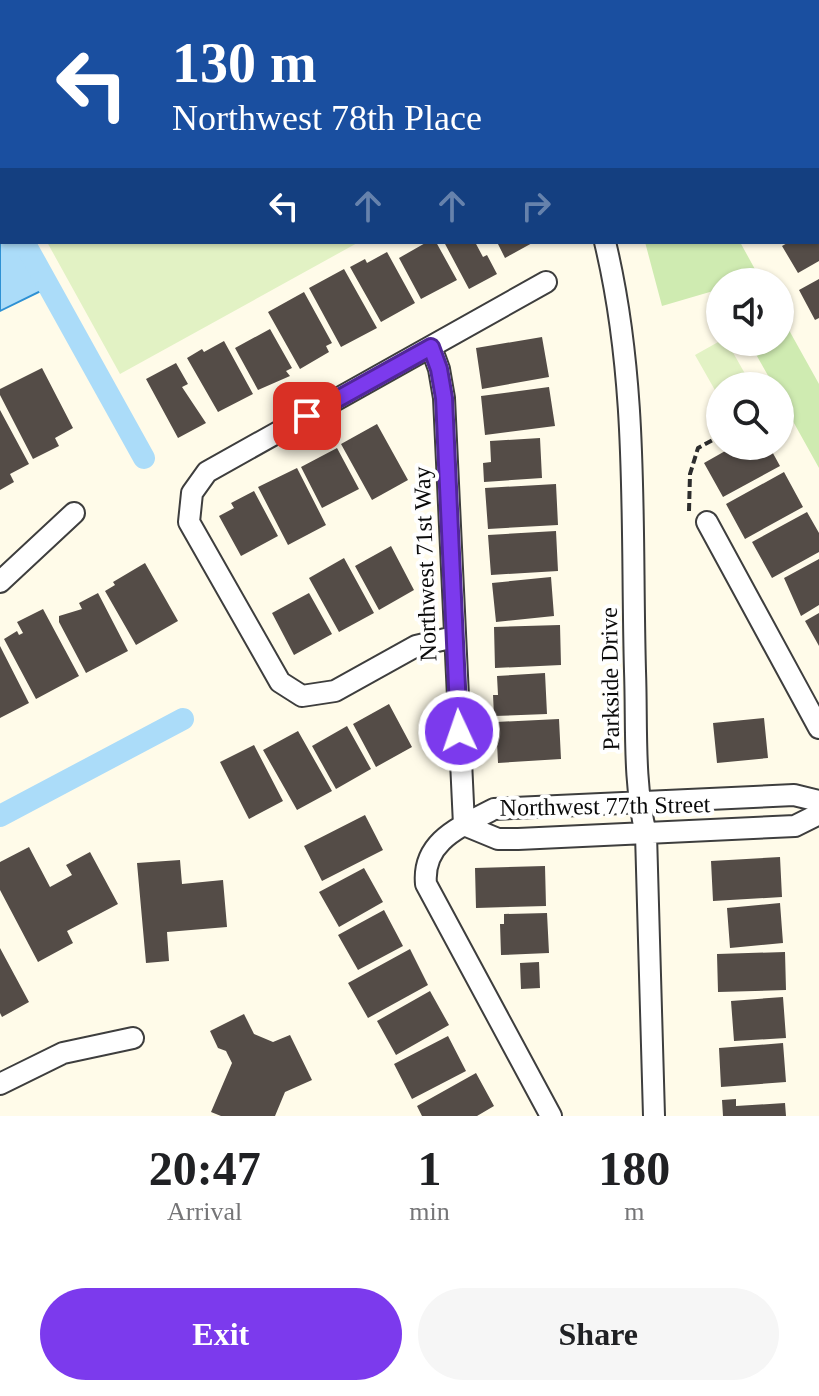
<!DOCTYPE html>
<style>
:root{--surface:#fff;--page:#f6f6f6;--text:#202124;--muted:#757577;--accent:#7c3aed}
body{margin:0;font-family:"Times New Roman",serif;background:var(--page);color:var(--text);height:100vh;display:flex;flex-direction:column;font-size:30px;white-space:nowrap}
*{box-sizing:border-box;margin:0}
p{font-size:26px;color:var(--muted)}
.icon{flex:none;width:44px;height:44px;fill:none;stroke:currentColor;stroke-width:2;stroke-linecap:round;stroke-linejoin:round}
.map{position:relative;height:1116px;overflow:hidden}
.drawer{display:flex;flex-direction:column;background:var(--surface);flex:1}
.drawer>*{flex:none}
.top-card{position:absolute;left:0px;top:0px;width:820px;height:244px;box-shadow:0 2px 6px #0004;background:#1a4fa0;color:#fff;overflow:hidden}
.controls{position:absolute;left:706px;top:268px;display:grid;gap:16px}
.controls a{display:grid;place-items:center;width:88px;height:88px;border-radius:50%;background:var(--surface);box-shadow:0 2px 6px #0004;font-size:40px}
.pin{position:absolute;display:grid;place-items:center;width:68px;height:68px;color:#fff;margin:-34px;border-radius:16px;box-shadow:0 4px 12px #0006}
.me{position:absolute;width:88px;margin:-44px;rotate:357deg;stroke-linejoin:round;filter:drop-shadow(0 0 6px #0008)}
.turn{display:flex;align-items:center;gap:28px;height:168px;padding:0 40px;font-size:36px}
.turn .icon{width:104px;height:104px;stroke-width:2.5}
.turn b{display:block;font-size:56px;line-height:68px}
.lanes{display:flex;align-items:center;height:76px;padding:0 40px;background:#0003;justify-content:center;gap:40px;direction:ltr}
.lanes .off{opacity:.35}
.eta{display:flex;justify-content:space-evenly;align-items:center;height:136px;text-align:center}
.eta b{font-size:48px;font-weight:600;line-height:56px}
.cta{display:flex;gap:16px;margin-top:auto;padding:16px 40px}
.cta a{flex:1;height:92px;border-radius:48px;background:var(--accent);color:#fff;font-size:32px;font-weight:600;line-height:92px;text-align:center}
.cta a+a{background:var(--page);color:var(--text)}
.map>svg:first-child{display:block}
.green{fill:#cfebb1}
.pitch{fill:#e2f2c4}
.water{fill:#abdcf9;stroke:#2e91d4;stroke-width:2}
.lines{fill:none;stroke-linecap:round;stroke-linejoin:round}
.canal{stroke:#abdcf9;stroke-width:22}
.building{fill:#544c47}
.minor-casing{stroke:#3e3e3e;stroke-width:24}
.path{stroke:#2d2d2d;stroke-width:4;stroke-dasharray:8 4;stroke-linecap:butt}
.minor{stroke:#fff;stroke-width:20}
.route-casing{stroke:#51269a;stroke-width:20}
.route{stroke:#7c3aed;stroke-width:14}
.labels{text-anchor:middle;dominant-baseline:central;stroke-width:8;stroke-linejoin:round;paint-order:stroke}
.street-label{font-size:24px;fill:#0b0b0b;stroke:#fff}
</style>
<div class="map">
<svg width="819" height="1116" viewBox="0 0 819 1116">
<rect width="100%" height="100%" fill="#fffbe9"/>
<path class="green" d="M 645,242 L 740,242 L 762,282 L 720,282 L 720,289 L 662,306 Z
M 780,314 L 819,384 L 819,468 L 780,398 L 780,386 L 774,386 L 749,342 L 780,342 Z"/>
<path class="pitch" d="M 0,0 L 469,0 L 470,2 L 2,2 L 2,161 Z
M 47,242 L 359,242 L 120,374 Z
M 720,341 L 727,342 L 752,386 L 720,386 L 720,399 L 695,355 Z"/>
<path class="water" d="M 0,198 L 2,242 L 24,242 L 49,287 L 0,311 Z"/>
<g class="lines">
<path class="canal" d="M 0,198 L 2,202
M 24,242 L 144,458
M 0,816 L 183,719"/>
</g>
<path class="building" d="M 427,242 L 436,242 L 457,280 L 421,299 L 399,258 Z
M 444,242 L 475,242 L 483,257 L 487,255 L 497,274 L 469,289 Z
M 497,242 L 534,242 L 505,258 Z
M 789,242 L 819,242 L 819,261 L 798,273 L 782,246 Z
M 387,252 L 415,303 L 381,322 L 350,267 L 365,259 L 367,263 Z
M 344,269 L 377,328 L 341,347 L 309,288 Z
M 819,279 L 819,318 L 815,320 L 799,290 Z
M 304,292 L 332,343 L 326,346 L 329,352 L 300,369 L 268,312 Z
M 270,329 L 292,368 L 286,371 L 290,376 L 258,390 L 235,348 Z
M 542,337 L 549,377 L 482,389 L 476,348 Z
M 224,341 L 253,394 L 218,412 L 187,358 L 202,349 L 204,352 Z
M 176,363 L 188,384 L 182,387 L 206,423 L 178,438 L 146,379 Z
M 42,368 L 73,428 L 55,438 L 59,446 L 33,459 L 0,395 L 0,389 Z
M 549,387 L 555,426 L 485,435 L 481,396 Z
M 0,410 L 29,464 L 10,474 L 14,482 L 0,490 Z
M 377,424 L 408,480 L 372,500 L 341,444 Z
M 540,438 L 542,478 L 484,482 L 483,463 L 491,462 L 490,441 Z
M 734,446 L 769,446 L 780,466 L 723,497 L 704,463 Z
M 337,448 L 359,489 L 322,508 L 301,467 Z
M 297,468 L 326,525 L 288,545 L 258,487 Z
M 784,472 L 803,507 L 745,539 L 726,504 Z
M 556,484 L 558,525 L 488,529 L 485,488 Z
M 254,491 L 278,536 L 241,556 L 219,516 L 234,508 L 231,503 Z
M 807,512 L 819,533 L 819,552 L 772,578 L 752,542 Z
M 556,531 L 558,571 L 491,575 L 488,535 Z
M 391,546 L 414,590 L 379,610 L 355,566 Z
M 344,558 L 374,613 L 339,632 L 309,578 Z
M 819,559 L 819,605 L 801,616 L 784,578 Z
M 145,563 L 178,621 L 136,645 L 105,591 L 115,585 L 113,582 Z
M 551,577 L 554,616 L 496,622 L 492,583 Z
M 98,593 L 128,651 L 86,673 L 59,622 L 59,616 L 82,609 L 79,603 Z
M 309,593 L 332,634 L 294,655 L 272,613 Z
M 43,609 L 79,676 L 36,699 L 4,639 L 17,631 L 19,635 L 23,633 L 17,622 Z
M 819,613 L 819,646 L 805,621 Z
M 560,625 L 561,665 L 495,668 L 494,627 Z
M 0,646 L 29,703 L 0,718 Z
M 545,673 L 547,714 L 494,716 L 493,695 L 498,695 L 497,676 Z
M 389,704 L 412,747 L 376,767 L 353,724 Z
M 764,718 L 768,758 L 717,763 L 713,723 Z
M 559,719 L 561,759 L 498,763 L 496,722 Z
M 347,726 L 371,769 L 336,789 L 312,746 Z
M 298,731 L 332,791 L 297,810 L 263,750 Z
M 254,745 L 283,801 L 249,819 L 220,762 Z
M 365,815 L 383,850 L 322,881 L 304,846 Z
M 29,847 L 50,887 L 72,875 L 66,865 L 90,852 L 118,904 L 67,931 L 73,943 L 38,962 L 0,890 L 0,862 Z
M 780,857 L 782,897 L 713,901 L 711,861 Z
M 180,860 L 182,884 L 223,880 L 227,927 L 167,932 L 169,961 L 146,963 L 137,863 Z
M 545,866 L 546,906 L 476,908 L 475,868 Z
M 364,868 L 383,902 L 339,927 L 319,892 Z
M 780,903 L 783,943 L 730,948 L 727,908 Z
M 384,910 L 403,946 L 358,970 L 338,935 Z
M 547,913 L 549,953 L 501,955 L 500,924 L 504,924 L 504,914 Z
M 0,948 L 29,1002 L 2,1017 L 0,1013 Z
M 410,949 L 428,985 L 368,1018 L 348,983 Z
M 785,952 L 786,990 L 718,992 L 717,954 Z
M 539,962 L 540,988 L 521,989 L 520,963 Z
M 430,991 L 449,1025 L 396,1055 L 377,1021 Z
M 783,997 L 786,1038 L 734,1041 L 731,1001 Z
M 244,1014 L 254,1034 L 273,1042 L 290,1035 L 312,1080 L 285,1092 L 275,1116 L 221,1116 L 211,1112 L 232,1063 L 226,1051 L 218,1048 L 210,1031 Z
M 448,1036 L 466,1071 L 412,1099 L 394,1064 Z
M 783,1043 L 786,1082 L 721,1087 L 719,1048 Z
M 476,1073 L 494,1106 L 477,1116 L 422,1116 L 417,1106 Z
M 736,1099 L 736,1106 L 785,1103 L 786,1116 L 723,1116 L 722,1100 Z"/>
<g class="lines">
<g class="minor-casing">
<path id="minor" d="M 520,0 L 521,2
M 765,0 L 766,2
M 818,100 L 819,102
M 605,242 C 639,383 631,527 635,671 C 637,725 633,781 646,834 L 654,1116
M 431,347 L 439,369 L 444,398 L 464,825
M 707,522 L 819,728
M 0,582 L 74,513
M 454,637 L 416,646 L 335,691 L 302,696 L 280,682 L 189,522 L 192,493 L 207,472 L 546,282
M 464,825 L 498,839 L 518,839 L 795,826 L 819,814
M 0,1084 L 63,1053 L 133,1038
M 551,1116 L 426,884 C 422,841 460,827 494,809 L 794,795 L 819,801"/>
</g>
<path class="path" d="M 297,0 L 298,2
M 267,2 L 271,0
M 431,2 L 435,0
M 0,129 L 2,131
M 0,136 L 2,135
M 689,511 L 690,474 L 698,448 L 720,436"/>
<use href="#minor" class="minor"/>
</g>
<g class="lines">
<g class="route-casing">
<path id="route" d="M 307,416 L 431,347 L 439,369 L 444,398 L 459,731"/>
</g>
<use href="#route" class="route"/>
</g>
<g class="labels">
<g class="street-label">
<text transform="translate(425 564) rotate(-92)">Northwest 71st Way</text>
<text transform="translate(610 679) rotate(-91)">Parkside Drive</text>
<text transform="translate(605 806) rotate(-1)">Northwest 77th Street</text>
</g>
</g>
</svg>
<div class="controls">
<a><svg class="icon" aria-label="sound" viewBox="0 0 24 24"><path d="M4 9h4l5-4v14l-5-4H4zM17 9q2 3 0 6"/></svg></a>
<a><svg class="icon" aria-label="search" viewBox="0 0 24 24"><circle cx="10" cy="10" r="6"/><path d="M15 15l6 6"/></svg></a>
</div>
<div class="pin" style="left:307px;top:416px;background:#d93025"><svg class="icon" aria-label="arrive" viewBox="0 0 24 24"><path d="M6 21V4h12l-3 4 3 4H6"/></svg></div>
<svg class="me" style="left:459px;top:731px" viewBox="-20 -20 40 40"><circle r="17" fill="#7c3aed" stroke="#fff" stroke-width="3"/><path d="M0-11L8 9 0 5-8 9z" fill="#fff"/></svg>
<div class="top-card">
<div class="turn"><svg class="icon" aria-label="left" viewBox="0 0 24 24"><path d="M17 20v-9H6M10 6l-5 5 5 5"/></svg><div><b>130 m</b>Northwest 78th Place</div></div>
<div class="lanes"><svg class="icon" aria-label="left" viewBox="0 0 24 24"><path d="M17 20v-9H6M10 6l-5 5 5 5"/></svg><svg class="icon off" aria-label="ahead" viewBox="0 0 24 24"><path d="M12 20V5M6 11l6-6 6 6"/></svg><svg class="icon off" aria-label="ahead" viewBox="0 0 24 24"><path d="M12 20V5M6 11l6-6 6 6"/></svg><svg class="icon off" aria-label="right" viewBox="0 0 24 24"><path d="M7 20v-9h11M14 6l5 5-5 5"/></svg></div>
</div>
</div>
<section class="drawer">
<div class="eta">
<div><b>20:47</b><p>Arrival</p></div>
<div><b>1</b><p>min</p></div>
<div><b>180</b><p>m</p></div>
</div>
<div class="cta"><a>Exit</a><a>Share</a></div>
</section>
